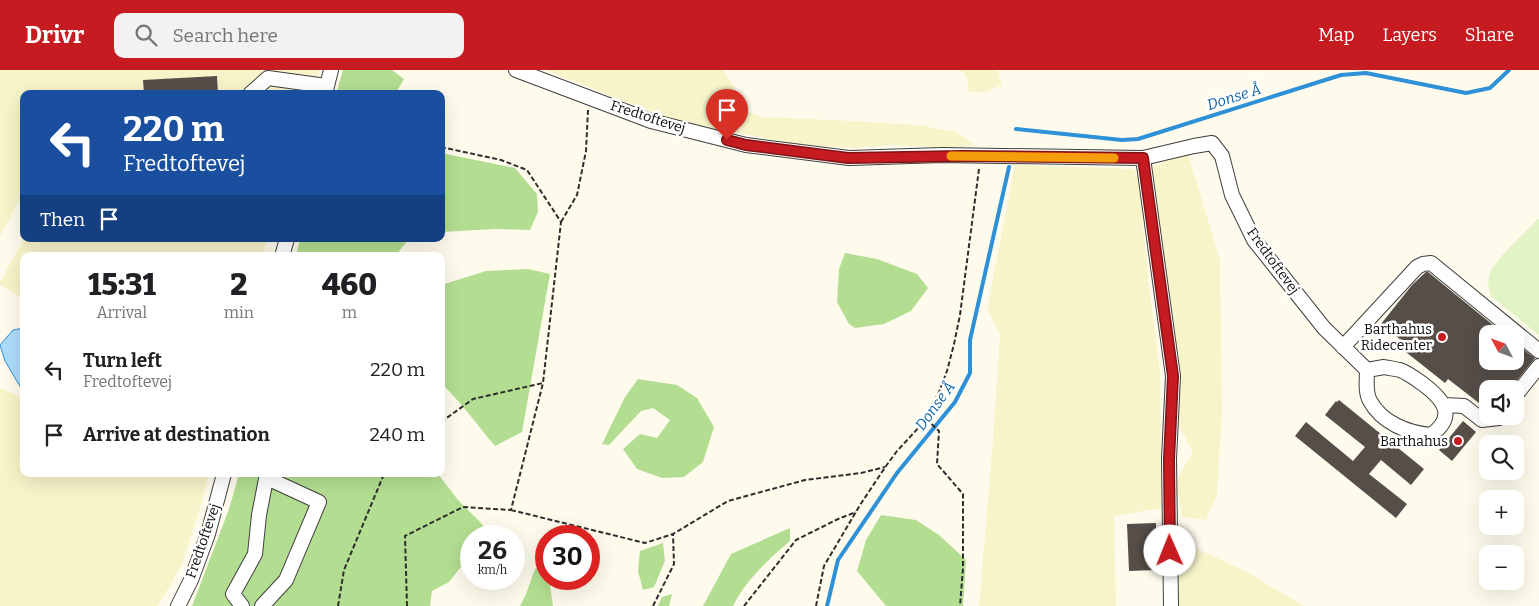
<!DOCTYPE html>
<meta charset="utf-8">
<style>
:root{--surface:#fff;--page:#f2f2f2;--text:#202124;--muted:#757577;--accent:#c61b20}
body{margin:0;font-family:Bitter,serif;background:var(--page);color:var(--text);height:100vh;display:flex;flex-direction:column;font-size:19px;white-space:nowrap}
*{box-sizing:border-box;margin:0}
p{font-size:16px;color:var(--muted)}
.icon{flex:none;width:28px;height:28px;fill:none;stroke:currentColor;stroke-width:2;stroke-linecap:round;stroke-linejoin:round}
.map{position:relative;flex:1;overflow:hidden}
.panel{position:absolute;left:20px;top:182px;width:425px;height:225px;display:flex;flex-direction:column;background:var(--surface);border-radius:10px;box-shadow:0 5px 20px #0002}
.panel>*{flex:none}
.top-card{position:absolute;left:20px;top:20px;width:425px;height:152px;border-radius:10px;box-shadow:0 5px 20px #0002;background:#1a4fa0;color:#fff;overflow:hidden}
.needle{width:32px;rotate:311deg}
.fabs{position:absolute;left:1479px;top:255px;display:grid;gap:10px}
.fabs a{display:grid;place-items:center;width:45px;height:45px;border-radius:10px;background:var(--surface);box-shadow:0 5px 20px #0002;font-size:25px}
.speed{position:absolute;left:460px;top:455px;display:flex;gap:10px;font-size:25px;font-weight:700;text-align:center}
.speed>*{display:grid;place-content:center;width:65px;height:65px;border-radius:50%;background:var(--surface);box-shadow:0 5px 20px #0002;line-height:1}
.speed small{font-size:12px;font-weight:400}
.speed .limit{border:8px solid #d22;background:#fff;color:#111}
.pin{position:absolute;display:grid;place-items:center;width:42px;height:42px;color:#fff;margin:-51px -21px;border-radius:50% 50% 50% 0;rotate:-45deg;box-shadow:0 0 5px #0007}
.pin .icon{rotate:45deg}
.me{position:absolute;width:55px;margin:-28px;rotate:359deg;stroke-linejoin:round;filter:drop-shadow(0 0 4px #0008)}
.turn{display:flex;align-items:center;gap:18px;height:105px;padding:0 20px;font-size:22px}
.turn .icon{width:65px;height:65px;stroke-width:2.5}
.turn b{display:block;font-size:35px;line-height:42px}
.then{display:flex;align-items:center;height:48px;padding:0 20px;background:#0003;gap:10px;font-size:19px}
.eta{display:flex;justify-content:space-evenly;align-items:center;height:85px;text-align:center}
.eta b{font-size:30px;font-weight:800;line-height:35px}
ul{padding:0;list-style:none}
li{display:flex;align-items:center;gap:15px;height:65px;padding:0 20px}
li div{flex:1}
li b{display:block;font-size:19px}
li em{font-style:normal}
header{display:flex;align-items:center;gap:30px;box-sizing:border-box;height:70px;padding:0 25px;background:var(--accent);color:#fff}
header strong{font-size:24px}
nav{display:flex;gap:28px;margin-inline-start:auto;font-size:18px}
.search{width:350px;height:45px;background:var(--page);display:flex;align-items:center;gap:12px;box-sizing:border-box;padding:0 18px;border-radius:10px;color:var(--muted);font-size:19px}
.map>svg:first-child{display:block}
.farmland{fill:#f7f4ca}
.forest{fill:#b3de91}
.pitch{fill:#e2f3c5}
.water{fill:#acdcfb;stroke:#2e91d7}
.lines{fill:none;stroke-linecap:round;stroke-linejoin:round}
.stream{stroke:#2e91d7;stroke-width:4}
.building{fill:#564e48}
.minor-casing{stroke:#3f3f3f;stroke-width:16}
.path{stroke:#2e2e2e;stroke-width:2;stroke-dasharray:5 2.5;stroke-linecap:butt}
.minor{stroke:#fff;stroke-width:14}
.route-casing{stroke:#811215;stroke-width:12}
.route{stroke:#c61b20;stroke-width:9}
.slow{stroke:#f59e0b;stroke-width:9}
.poi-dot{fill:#c61b20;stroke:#fff;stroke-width:2}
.labels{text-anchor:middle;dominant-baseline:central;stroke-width:5;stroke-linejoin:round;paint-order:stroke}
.street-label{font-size:14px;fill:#0c0c0c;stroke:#fff}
.poi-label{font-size:14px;fill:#0c0c0c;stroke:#fff;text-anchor:end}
.water-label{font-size:15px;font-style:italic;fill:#0d62a7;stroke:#fff}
</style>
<header>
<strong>Drivr</strong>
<div class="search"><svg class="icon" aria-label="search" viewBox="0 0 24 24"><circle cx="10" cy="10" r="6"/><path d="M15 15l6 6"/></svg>Search here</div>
<nav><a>Map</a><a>Layers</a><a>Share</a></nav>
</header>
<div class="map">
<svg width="1539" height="536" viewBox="0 0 1539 536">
<rect width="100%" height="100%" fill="#fffbec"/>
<path class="farmland" d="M 0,0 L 320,0 L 314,24 L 24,24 L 24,122 L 0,166 Z
M 546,0 L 723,0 L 734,16 L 736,31 L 749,42 L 763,47 L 854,51 L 918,55 L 956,62 L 975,75 L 955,78 L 891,75 L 855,78 L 802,75 L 680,52 L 621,30 Z
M 960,0 L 998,0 L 1002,15 L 987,22 L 969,22 L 967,7 Z
M 1188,84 L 1220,190 L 1222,341 L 1217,425 L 1206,450 L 1182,447 L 1176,411 L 1193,382 L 1176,351 L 1180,310 L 1152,96 Z
M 1015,95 L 1134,99 L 1139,110 L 1149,217 L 1160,302 L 1161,438 L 1114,446 L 1116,536 L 979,536 L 993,369 L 1000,264 L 987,239 Z
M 24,169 L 267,169 L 263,186 L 24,186 L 24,229 L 0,215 L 0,212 Z
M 0,318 L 24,329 L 24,404 L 209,404 L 201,434 L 182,494 L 158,536 L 0,536 Z
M 1175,469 L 1243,500 L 1304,536 L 1177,536 Z"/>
<path class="forest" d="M 343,0 L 392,0 L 404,9 L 395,24 L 336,24 Z
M 441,83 L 515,98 L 537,124 L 538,142 L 530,160 L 496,159 L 441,162 Z
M 300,169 L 409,169 L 395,186 L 296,186 Z
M 845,183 L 877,189 L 917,204 L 928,218 L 911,241 L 884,254 L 855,258 L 849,254 L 837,232 L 839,199 Z
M 528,199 L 550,204 L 522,362 L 495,376 C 477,355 461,332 441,313 L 441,215 L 486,201 Z
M 638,309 L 677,315 L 697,328 L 714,357 L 703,392 L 684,407 L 662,408 L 637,399 L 623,379 L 640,364 L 657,368 L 670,350 L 653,338 L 641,341 L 609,375 L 602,374 L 625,327 Z
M 239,404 L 438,404 L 458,430 L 483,455 L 481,466 L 471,466 L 471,484 L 449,512 L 432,521 L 430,536 L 192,536 L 229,439 Z
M 881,445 L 916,450 L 939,465 L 966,490 L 963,536 L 886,536 L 857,501 L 866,470 Z
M 790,458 L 790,471 C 768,490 746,510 733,536 L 703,536 L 731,484 Z
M 663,473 L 665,491 L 654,517 L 643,520 L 638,501 L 640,481 Z
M 546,492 L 546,509 L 549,509 L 553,536 L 520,536 L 526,524 L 535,499 Z
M 672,524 L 669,536 L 658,536 L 662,527 Z"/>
<path class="pitch" d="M 1538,149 L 1539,149 L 1539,265 L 1491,226 C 1488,218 1487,212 1490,203 C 1494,191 1527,160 1538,149 Z"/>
<path class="water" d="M 24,258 L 24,319 L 21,318 L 5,291 L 0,275 L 13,260 Z"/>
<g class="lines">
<path class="stream" d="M 1016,59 L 1122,70 L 1138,69 L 1341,5 L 1366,3 L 1466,23 L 1490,18 L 1509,0
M 827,536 L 838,490 L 897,403 L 955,332 L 970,303 L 970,270 L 1009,97"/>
</g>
<path class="building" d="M 217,6 L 218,24 L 144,24 L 143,10 Z
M 1426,202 L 1428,202 L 1504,264 L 1488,264 L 1488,291 L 1515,291 L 1515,273 L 1535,288 L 1510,319 L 1488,319 L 1488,340 L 1448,309 L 1445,313 L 1397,275 L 1401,270 L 1381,254 L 1412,215 Z
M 1339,330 L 1424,399 L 1411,415 L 1381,390 L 1369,404 L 1407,434 L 1396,448 L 1295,366 L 1306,352 L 1353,391 L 1365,377 L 1325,345 L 1336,331 L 1337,332 Z
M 1463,351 L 1476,362 L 1452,391 L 1439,380 Z
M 1156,453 L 1157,500 L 1129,501 L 1127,454 Z"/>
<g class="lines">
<g class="minor-casing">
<path id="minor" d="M 516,0 L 651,51 L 746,75 L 849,88 L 942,85 L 1143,88 L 1194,76 L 1212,73 L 1222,86 L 1232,125 L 1254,170 L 1324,258 L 1367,300
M 250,24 L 268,8 L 326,16
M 325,24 L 331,0
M 1143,88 L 1173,306 L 1169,389 L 1171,536
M 282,186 L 287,169
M 1343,277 L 1417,197 L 1423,194 L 1431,193 L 1539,281
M 1384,297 C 1389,298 1395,299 1400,300 C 1408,303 1416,309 1423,314 C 1444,330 1457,346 1431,365 C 1408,363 1382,353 1370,331 C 1365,322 1367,310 1367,300 Z
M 1515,326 L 1539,296
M 1445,335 L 1464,336 L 1482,350 L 1499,348 L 1500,346
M 178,536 L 191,510 L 208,464 L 224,404
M 242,536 L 233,524 L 255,484 L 259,445 L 267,404
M 262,536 L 286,510 L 319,432 L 267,408"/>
</g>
<path class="path" d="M 561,152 L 577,125 L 586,81 L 588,40
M 926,349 L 939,361 L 937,394 L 963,424 L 963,498 L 960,536
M 441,352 L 473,329 L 543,313
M 511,440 L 645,473 L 673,464 L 728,431 L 805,410 L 861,403 L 885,397
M 338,536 L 344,500 L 384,404
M 407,536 L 405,466 L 463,437 L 511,440 L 543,313 L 561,152 L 527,100 L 501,90 L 441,77
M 653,536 L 674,494 L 673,464
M 744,536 L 796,470 L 838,449 L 856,442
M 816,536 L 824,496 L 860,435 L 886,396 L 897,381 L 922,354 L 939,322 L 947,301 L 954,274 L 960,245 L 979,99"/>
<use href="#minor" class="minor"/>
</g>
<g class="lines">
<g class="route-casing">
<path id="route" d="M 727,70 L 746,75 L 848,88 L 962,86 L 1143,88 L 1173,306 L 1169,390 L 1170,481"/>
</g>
<use href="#route" class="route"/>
<path class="slow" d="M 951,86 L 1114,88"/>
</g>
<g class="poi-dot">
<circle cx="1442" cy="267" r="5"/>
<circle cx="1458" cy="371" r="5"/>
</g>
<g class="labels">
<g class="street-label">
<text transform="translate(648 47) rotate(18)">Fredtoftevej</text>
<text transform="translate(1273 191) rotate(54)">Fredtoftevej</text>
<text transform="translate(203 471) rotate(-71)">Fredtoftevej</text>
</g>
<g class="poi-label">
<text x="1432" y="259">Barthahus<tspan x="1432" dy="16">Ridecenter</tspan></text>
<text x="1448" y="371">Barthahus</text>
</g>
<g class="water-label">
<text transform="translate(1234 27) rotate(-18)">Donse Å</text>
<text transform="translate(935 336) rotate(-54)">Donse Å</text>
</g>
</g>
</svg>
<div class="fabs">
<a><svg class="needle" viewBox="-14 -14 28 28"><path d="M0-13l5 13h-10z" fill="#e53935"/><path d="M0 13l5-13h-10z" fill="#757577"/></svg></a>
<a><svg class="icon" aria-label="sound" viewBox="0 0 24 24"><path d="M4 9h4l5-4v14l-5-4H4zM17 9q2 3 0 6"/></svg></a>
<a><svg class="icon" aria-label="search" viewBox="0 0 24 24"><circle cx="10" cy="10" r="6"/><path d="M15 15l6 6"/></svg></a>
<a>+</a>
<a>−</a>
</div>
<div class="speed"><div>26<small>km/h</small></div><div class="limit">30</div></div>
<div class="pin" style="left:727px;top:70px;background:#d93025"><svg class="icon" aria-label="arrive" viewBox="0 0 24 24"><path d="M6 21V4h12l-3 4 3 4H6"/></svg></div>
<svg class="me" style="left:1170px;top:481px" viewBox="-20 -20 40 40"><circle r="19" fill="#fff"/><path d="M0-13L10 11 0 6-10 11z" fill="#c61b20"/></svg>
<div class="top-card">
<div class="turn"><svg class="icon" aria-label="left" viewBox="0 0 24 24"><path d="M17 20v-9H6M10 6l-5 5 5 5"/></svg><div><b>220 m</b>Fredtoftevej</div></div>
<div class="then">Then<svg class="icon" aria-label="arrive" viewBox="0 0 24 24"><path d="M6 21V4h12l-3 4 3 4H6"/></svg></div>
</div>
<section class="panel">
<div class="eta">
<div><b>15:31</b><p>Arrival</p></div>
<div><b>2</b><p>min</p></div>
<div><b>460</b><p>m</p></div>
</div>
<ul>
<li><svg class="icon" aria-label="left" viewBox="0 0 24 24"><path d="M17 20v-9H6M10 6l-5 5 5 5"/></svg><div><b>Turn left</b><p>Fredtoftevej</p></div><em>220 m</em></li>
<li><svg class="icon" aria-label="arrive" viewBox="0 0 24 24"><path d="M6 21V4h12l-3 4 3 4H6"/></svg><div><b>Arrive at destination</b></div><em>240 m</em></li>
</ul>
</section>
</div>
